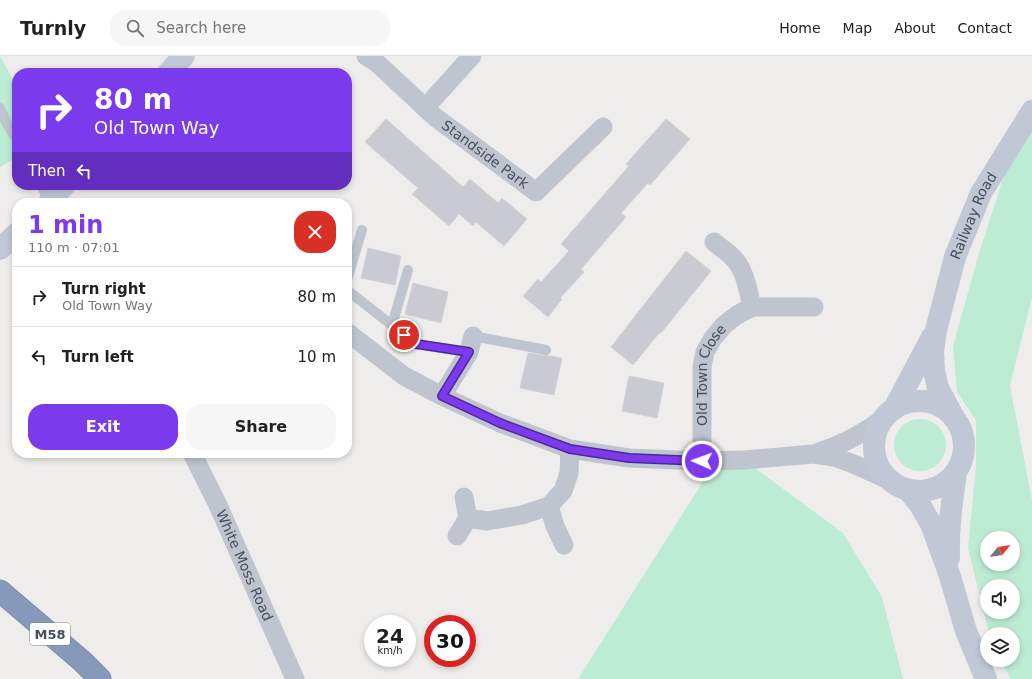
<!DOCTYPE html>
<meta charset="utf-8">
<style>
:root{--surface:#fff;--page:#f6f6f6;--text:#202124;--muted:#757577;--line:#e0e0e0;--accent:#7c3aed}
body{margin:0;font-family:"DejaVu Sans",sans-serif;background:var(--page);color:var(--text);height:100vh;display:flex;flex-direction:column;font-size:15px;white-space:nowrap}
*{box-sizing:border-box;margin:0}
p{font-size:13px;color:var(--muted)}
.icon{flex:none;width:22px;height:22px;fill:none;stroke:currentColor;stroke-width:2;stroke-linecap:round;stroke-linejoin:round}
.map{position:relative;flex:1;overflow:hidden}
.details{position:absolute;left:12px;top:142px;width:340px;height:260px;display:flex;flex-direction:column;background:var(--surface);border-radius:16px;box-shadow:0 2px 6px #0003}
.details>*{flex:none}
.top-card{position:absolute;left:12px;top:12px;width:340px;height:122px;border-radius:16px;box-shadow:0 2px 6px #0003;background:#7c3aed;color:#fff;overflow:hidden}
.needle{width:26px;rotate:60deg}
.buttons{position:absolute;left:980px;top:475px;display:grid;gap:8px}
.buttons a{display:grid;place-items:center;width:40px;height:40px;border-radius:50%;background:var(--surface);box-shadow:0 2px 6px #0003;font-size:20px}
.speed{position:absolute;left:364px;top:559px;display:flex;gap:8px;font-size:20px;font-weight:700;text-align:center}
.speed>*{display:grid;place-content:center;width:52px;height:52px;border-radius:50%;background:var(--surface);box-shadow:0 2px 6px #0003;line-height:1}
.speed small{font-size:10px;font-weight:400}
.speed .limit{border:6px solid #d22;background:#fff;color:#111}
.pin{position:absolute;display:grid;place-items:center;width:34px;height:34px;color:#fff;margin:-17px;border:2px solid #fff;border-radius:50%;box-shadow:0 1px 4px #0007}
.me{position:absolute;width:44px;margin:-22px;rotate:272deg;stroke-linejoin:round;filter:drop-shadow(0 0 3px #0008)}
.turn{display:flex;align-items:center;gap:14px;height:84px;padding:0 16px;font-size:18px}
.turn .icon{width:52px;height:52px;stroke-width:2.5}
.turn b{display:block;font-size:28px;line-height:34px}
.then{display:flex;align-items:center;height:38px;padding:0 16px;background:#0003;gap:8px;font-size:15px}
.round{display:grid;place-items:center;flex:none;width:42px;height:42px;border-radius:16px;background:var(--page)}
.overview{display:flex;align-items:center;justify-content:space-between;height:68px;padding:0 16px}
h1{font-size:24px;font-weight:800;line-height:30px;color:var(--accent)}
.cta{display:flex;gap:8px;margin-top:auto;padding:8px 16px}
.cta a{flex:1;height:46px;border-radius:16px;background:var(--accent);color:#fff;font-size:16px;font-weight:800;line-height:46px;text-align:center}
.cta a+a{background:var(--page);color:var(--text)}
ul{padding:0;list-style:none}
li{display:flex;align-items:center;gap:12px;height:60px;padding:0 16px;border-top:1px solid var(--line)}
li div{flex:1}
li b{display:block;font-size:15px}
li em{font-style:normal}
header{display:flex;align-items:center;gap:24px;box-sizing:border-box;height:56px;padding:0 20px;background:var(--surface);border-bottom:1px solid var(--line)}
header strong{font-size:19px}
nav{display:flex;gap:22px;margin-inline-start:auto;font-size:14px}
.search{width:280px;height:36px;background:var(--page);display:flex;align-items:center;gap:10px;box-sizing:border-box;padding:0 14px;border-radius:16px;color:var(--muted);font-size:15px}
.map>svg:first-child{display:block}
.green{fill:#bcecd4;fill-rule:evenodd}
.building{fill:#cacbd2;stroke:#d1d2d8}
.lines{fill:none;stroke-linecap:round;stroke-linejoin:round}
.highway-casing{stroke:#7184a5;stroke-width:23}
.lane{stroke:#bec5ce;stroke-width:10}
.street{stroke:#bec5ce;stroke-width:19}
.secondary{stroke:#c0c7d5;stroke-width:22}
.highway{stroke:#8699ba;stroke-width:22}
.route-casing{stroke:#51269a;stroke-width:10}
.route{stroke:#7c3aed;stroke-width:7}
.labels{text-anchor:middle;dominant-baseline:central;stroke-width:4;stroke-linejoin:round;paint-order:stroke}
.shield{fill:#fff;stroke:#7e838b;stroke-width:1}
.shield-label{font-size:13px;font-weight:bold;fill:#464e59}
.street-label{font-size:14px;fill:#464e59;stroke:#fff}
</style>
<header>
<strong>Turnly</strong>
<div class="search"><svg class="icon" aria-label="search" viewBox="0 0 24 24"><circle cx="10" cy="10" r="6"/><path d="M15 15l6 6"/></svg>Search here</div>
<nav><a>Home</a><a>Map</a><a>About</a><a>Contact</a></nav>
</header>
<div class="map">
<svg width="1032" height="623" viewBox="0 0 1032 623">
<rect width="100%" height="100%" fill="#efedec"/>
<path class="green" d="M 0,0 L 17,31 L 17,101 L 0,111 Z
M 1032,55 L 1032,242 L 1010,330 L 1032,444 L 1032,623 L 1011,623 L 1000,604 L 1013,604 L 1013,578 L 989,578 L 968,492 L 976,411 L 976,364 L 957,336 L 953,290 L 980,194 L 1005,116 ZM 987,482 L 1013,482 L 1013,508 L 987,508 ZM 987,530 L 1013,530 L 1013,556 L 987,556 Z
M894 389a26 26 0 1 1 52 0a26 26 0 1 1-52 0Z
M 744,404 L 843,477 L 882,541 L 903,623 L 578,623 L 716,405 Z"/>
<path class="building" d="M 386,63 L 463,131 L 470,123 L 498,147 L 502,142 L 527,163 L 504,190 L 476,166 L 473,170 L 459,158 L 449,170 L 412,138 L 418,132 L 365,86 Z
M 666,63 L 690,83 L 650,129 L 648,127 L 621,157 L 626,161 L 581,213 L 584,216 L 560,242 L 562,243 L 548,261 L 523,240 L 538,223 L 541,226 L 569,195 L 561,188 L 629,110 L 626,108 Z
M 368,192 L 401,200 L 395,229 L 361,222 Z
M 686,195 L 711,215 L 661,277 L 660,276 L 633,309 L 611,291 Z
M 413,227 L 448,236 L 441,267 L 405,258 Z
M 528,297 L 562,302 L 554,339 L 520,332 Z
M 629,320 L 664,327 L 657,362 L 622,355 Z"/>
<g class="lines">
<g class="highway-casing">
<path id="highway" d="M 0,535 L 82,605 L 100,623"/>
</g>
<path class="lane" d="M 0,52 L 7,68 L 17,84
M 42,129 L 48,147
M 347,224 L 362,174
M 347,234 L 416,288 L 469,296
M 392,269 L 408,214
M 473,280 L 546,294"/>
<g class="street">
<path id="s1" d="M 366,0 L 376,6 L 435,61 L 536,136 L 603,71"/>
<path d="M 425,52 L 472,0"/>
<path d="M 714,186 C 721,192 731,198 736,205 C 746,218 748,235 752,251"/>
<path d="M 347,276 L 404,320 L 442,340 L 500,367 L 570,393 L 629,402 L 702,405 L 744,404 L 813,398 L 834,401 L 851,407 L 887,423"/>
<path d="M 442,340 L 469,296 L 473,280"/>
<path id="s2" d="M 192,397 L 217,447 L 295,623"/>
<path d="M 816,397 C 842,389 861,379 883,363"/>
<path id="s3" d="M 702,405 L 702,311 L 705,296 L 713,282 L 724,269 L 737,259 L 752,251 L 814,251"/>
<path d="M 464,441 L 468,462 L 487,465 L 522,459 L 549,450 L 563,435 L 569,417 L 570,393"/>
<path d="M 549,450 L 555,470 L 564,489"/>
<path d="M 457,480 L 468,462"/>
</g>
<g class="secondary">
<path d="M 168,17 L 184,0"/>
<path d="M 49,147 L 65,129"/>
<path d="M 0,193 L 17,177"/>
<circle cx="919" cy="390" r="45"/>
<path d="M 894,353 L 932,281"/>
<path id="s4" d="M 953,360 L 938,332 L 934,315 L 933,296 L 936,274 L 955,201 L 981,137 L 1032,55"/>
<path d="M 909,435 L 920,449 L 931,468 L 949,517 L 966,575 L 986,623"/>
<path d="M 949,502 C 948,473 952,445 956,416"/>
</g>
<use href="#highway" class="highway"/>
</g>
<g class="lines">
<g class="route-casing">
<path id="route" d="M 404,279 L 416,288 L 469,296 L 442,340 L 500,367 L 570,393 L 629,402 L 702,405"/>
</g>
<use href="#route" class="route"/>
</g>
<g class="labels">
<rect class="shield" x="30" y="567" width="40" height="22" rx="3"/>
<g class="shield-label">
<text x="50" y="578">M58</text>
</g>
<g class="street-label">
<text stroke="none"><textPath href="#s1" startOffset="155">Standside Park</textPath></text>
<text stroke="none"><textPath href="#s4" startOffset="211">Railway Road</textPath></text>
<text stroke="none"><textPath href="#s3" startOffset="88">Old Town Close</textPath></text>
<text stroke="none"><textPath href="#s2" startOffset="124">White Moss Road</textPath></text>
</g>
</g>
</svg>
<div class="buttons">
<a><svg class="needle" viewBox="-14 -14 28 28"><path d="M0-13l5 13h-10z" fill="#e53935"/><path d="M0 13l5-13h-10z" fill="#757577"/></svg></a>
<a><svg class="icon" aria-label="sound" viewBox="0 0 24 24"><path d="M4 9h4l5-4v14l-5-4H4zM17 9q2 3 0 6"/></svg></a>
<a><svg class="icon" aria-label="layers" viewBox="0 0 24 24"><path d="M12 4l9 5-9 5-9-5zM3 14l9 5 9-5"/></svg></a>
</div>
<div class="speed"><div>24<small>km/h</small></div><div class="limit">30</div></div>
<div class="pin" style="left:404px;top:279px;background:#d93025"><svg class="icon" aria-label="arrive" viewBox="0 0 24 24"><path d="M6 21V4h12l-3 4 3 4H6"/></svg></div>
<svg class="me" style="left:702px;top:405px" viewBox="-20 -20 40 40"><circle r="17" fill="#7c3aed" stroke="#fff" stroke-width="3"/><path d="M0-11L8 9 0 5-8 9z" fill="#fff"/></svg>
<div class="top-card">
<div class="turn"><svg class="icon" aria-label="right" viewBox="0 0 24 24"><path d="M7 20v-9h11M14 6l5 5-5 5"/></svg><div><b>80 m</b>Old Town Way</div></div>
<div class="then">Then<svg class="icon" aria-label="left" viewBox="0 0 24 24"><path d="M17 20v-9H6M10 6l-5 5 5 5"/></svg></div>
</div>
<section class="details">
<div class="overview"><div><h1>1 min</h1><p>110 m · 07:01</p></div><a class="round" style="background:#d93025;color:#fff"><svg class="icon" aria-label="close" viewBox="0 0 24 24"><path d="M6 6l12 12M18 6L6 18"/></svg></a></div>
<ul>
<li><svg class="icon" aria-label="right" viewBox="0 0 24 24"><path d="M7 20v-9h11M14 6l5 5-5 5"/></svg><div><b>Turn right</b><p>Old Town Way</p></div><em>80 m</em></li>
<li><svg class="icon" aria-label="left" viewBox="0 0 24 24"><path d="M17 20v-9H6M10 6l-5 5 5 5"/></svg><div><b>Turn left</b></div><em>10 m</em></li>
</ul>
<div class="cta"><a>Exit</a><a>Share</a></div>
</section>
</div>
